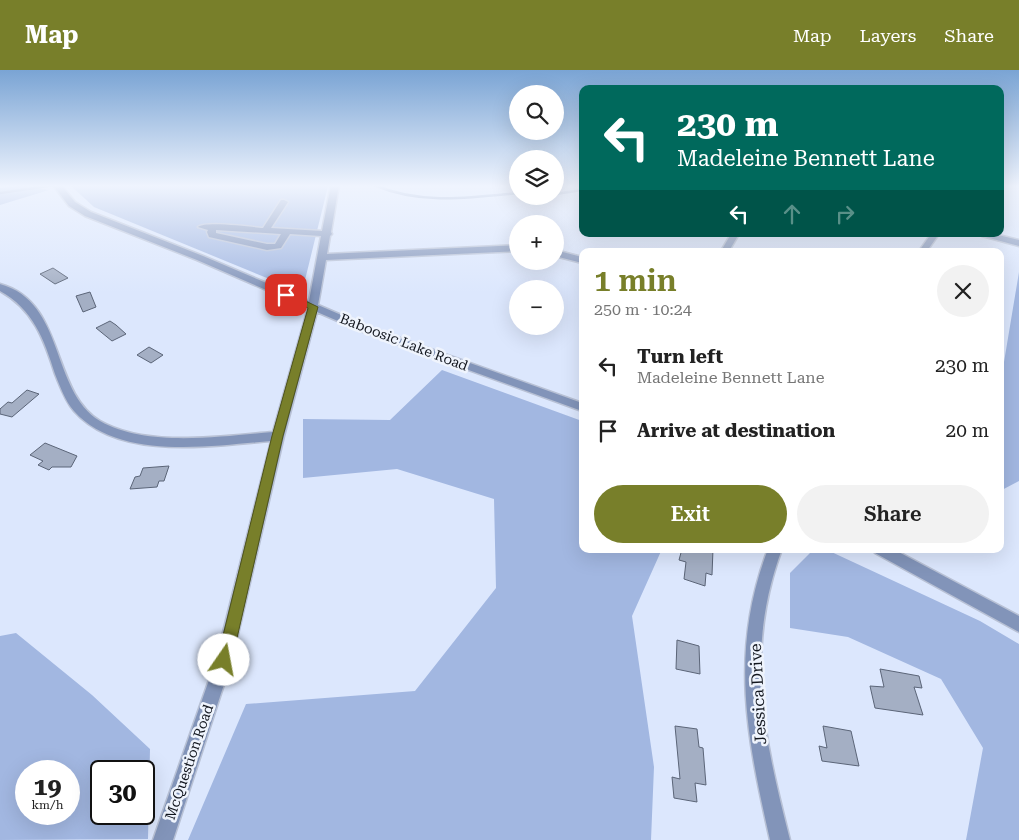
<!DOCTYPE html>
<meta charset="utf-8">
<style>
:root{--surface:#fff;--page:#f2f2f2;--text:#222;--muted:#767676;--accent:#787f2a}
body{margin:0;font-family:"Roboto Serif",serif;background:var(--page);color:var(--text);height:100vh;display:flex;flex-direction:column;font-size:19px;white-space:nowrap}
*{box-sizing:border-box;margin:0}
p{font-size:16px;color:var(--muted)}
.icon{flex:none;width:28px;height:28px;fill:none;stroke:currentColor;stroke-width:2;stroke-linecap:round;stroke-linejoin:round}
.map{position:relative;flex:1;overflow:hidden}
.details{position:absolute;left:579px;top:178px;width:425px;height:305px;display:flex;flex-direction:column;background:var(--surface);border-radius:10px;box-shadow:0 5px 20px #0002}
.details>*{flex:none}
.hud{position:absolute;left:579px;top:15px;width:425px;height:152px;border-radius:10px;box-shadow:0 5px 20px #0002;background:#00695c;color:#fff;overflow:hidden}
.tools{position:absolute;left:509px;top:15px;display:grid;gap:10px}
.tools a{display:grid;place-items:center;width:55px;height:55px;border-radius:50%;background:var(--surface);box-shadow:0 5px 20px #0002;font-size:25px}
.speed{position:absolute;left:15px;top:690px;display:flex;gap:10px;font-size:25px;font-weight:700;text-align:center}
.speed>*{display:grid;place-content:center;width:65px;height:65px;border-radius:50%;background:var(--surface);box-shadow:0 5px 20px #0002;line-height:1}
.speed small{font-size:12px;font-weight:400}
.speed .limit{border:2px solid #111;border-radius:8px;background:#fff;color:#111}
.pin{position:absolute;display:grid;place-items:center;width:42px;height:42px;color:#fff;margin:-21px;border-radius:10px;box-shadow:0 2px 8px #0006}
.me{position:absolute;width:55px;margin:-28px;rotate:12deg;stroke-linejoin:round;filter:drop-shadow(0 0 4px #0008)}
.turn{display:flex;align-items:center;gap:18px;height:105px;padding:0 15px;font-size:22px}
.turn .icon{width:65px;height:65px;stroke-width:2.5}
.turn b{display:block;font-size:35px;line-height:42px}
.lanes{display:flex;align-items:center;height:48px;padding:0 15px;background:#0003;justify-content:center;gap:25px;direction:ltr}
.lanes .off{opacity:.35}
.round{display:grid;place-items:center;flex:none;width:52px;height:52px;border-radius:26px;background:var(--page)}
.head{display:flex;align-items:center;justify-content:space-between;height:85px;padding:0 15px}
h1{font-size:30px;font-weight:600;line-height:38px;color:var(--accent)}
.action{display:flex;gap:10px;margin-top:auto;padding:10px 15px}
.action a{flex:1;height:58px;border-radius:30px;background:var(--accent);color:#fff;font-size:20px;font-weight:600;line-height:58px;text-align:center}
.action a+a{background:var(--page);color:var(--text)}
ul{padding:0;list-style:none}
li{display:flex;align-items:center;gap:15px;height:65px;padding:0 15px}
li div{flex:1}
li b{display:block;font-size:19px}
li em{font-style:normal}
header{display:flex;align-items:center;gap:30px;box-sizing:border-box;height:70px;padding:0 25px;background:var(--accent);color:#fff}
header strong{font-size:24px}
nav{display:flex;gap:28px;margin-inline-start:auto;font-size:18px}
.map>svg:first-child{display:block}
.green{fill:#a2b7e1;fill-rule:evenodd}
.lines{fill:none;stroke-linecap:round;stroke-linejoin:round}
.stream{stroke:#758bb6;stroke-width:2.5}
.building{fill:#a4afc4;stroke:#5b6578}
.minor-casing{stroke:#b8c1d5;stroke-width:3}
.minor{fill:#8294b9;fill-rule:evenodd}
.route{fill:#787f2a;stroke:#4e531b}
.labels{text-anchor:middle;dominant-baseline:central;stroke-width:5;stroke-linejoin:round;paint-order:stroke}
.street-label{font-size:14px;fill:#12161e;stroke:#eff4fd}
.near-street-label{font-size:16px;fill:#12161e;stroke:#eff4fd}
</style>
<header>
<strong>Map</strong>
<nav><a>Map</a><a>Layers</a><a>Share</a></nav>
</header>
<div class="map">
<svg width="1019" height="770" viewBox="0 0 1019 770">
<rect width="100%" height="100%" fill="#dce7fd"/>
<path class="green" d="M 25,116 L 49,120 L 0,135 L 0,118 Z
M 71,116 L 328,116 L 305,210 L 299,215 L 289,217 L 94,137 Z
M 1019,202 L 1019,411 L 1000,421 L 1000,300 L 1003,298 Z
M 442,300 L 582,351 L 582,479 L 662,479 L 632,546 L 654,697 L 651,770 L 188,770 L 246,634 L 415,621 L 496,518 L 494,429 L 397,399 L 303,408 L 303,349 L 390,350 Z
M 814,479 L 825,479 L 980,551 L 1019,574 L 1019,770 L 966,770 L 983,678 L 941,609 L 848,567 L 790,558 L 790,503 Z
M 16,563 L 92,625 L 150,679 L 148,769 L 0,770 L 0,566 ZM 26,701 L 69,701 L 69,744 L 26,744 ZM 101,701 L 144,701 L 144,744 L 101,744 Z"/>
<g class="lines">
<path class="stream" d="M 374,115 C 421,135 469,128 518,123
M 0,123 L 55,115
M 555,124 L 582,120"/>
</g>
<path class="building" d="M 53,198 L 68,208 L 55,214 L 40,204 Z
M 90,222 L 96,237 L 83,242 L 76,226 Z
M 110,251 L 116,255 L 126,264 L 112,271 L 96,258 Z
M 149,277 L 163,285 L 151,293 L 137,285 Z
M 27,320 L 39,324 L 12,347 L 0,344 L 0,339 L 8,332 L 12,333 Z
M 45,373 L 77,386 L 71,397 L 52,397 L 49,400 L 38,395 L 43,391 L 30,385 Z
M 169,396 L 164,411 L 159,411 L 157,417 L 130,419 L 135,407 L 140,406 L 143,398 Z
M 682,479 L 713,479 L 712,505 L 706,503 L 705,516 L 684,509 L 686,492 L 679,490 Z
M 677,570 L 699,576 L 700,604 L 676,599 Z
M 880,599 L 919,606 L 922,618 L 914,617 L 923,645 L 875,638 L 870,616 L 884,617 Z
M 675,656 L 697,659 L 699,677 L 703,678 L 706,715 L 695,713 L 697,732 L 674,728 L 672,707 L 680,709 Z
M 823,656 L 851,661 L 859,696 L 822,691 L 819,676 L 827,678 Z"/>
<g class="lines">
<g class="minor-casing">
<path id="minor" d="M 53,115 L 61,115 L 75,132 L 91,142 L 203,186 L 309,231 L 321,166 L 290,164 L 281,178 L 267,180 L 209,167 L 207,162 L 208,160 L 198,157 C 206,151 250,157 263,158 L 281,130 L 284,130 L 288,132 L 271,158 L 322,161 L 331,115 L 339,115 L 331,162 L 332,164 L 330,166 L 327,184 L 518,175 L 518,181 L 326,190 L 318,235 L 369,257 L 582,333 L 582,341 L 361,261 L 317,242 L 284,366 L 232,590 L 173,770 L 153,770 L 216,590 L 271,371 C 211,376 118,391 74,341 C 65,331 60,316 55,304 C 44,269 33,239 0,221 L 0,214 C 66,232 50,321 100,351 C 147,378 222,366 273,362 L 308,238 L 197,190 L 85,146 L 69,136 ZM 216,160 L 281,164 L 275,174 L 267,174 L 216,163 Z
M 731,164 L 739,164 L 729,181 L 721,181 Z
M 931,164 L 939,164 L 927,181 L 919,181 Z
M 981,164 L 994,164 L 1019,170 L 1019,176 L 982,166 Z
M 555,180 L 582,187 L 582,193 L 555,186 Z
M 768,479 L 782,479 C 744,581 764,668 790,770 L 770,770 C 747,668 729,581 768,479 Z
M 873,479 L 893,479 L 1019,546 L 1019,562 L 875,483 Z"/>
</g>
<use href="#minor" class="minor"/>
</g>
<linearGradient id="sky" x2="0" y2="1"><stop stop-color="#7aa4d4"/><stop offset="0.52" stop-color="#eff4fe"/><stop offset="1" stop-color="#eff4fe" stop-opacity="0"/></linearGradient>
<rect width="1019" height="223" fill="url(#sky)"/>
<path class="route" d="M 283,223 L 289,223 L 318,237 L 283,366 L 232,590 L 229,595 L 224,597 L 219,595 L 217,590 L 272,366 L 308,238 L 283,227 Z"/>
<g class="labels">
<g class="street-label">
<text transform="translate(404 272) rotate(21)">Baboosic Lake Road</text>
<text transform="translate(189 692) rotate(-71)">McQuestion Road</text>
</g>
<g class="near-street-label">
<text transform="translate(758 624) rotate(-93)">Jessica Drive</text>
</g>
</g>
</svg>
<div class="tools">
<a><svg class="icon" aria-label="search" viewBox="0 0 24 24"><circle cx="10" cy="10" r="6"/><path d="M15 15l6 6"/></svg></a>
<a><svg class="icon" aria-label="layers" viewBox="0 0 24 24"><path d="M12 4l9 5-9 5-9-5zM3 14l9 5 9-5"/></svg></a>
<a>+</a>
<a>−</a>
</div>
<div class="speed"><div>19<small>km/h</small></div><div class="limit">30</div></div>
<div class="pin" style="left:286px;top:225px;background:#d93025"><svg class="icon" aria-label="arrive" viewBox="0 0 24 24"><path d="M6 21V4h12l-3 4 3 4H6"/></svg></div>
<svg class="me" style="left:224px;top:590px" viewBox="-20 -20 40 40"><circle r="19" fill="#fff"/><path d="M0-13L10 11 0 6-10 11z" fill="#787f2a"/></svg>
<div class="hud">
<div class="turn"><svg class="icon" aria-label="left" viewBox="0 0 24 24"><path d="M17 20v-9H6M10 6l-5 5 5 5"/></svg><div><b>230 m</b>Madeleine Bennett Lane</div></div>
<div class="lanes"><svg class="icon" aria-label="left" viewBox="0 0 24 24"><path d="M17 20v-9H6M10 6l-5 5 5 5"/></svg><svg class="icon off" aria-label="ahead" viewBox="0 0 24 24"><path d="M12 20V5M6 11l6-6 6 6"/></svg><svg class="icon off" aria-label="right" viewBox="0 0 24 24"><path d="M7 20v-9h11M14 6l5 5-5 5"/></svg></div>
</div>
<section class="details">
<div class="head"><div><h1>1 min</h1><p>250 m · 10:24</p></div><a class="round"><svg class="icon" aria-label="close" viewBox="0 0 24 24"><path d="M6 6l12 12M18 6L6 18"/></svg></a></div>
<ul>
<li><svg class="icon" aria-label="left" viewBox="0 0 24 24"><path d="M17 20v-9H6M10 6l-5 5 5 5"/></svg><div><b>Turn left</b><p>Madeleine Bennett Lane</p></div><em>230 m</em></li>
<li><svg class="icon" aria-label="arrive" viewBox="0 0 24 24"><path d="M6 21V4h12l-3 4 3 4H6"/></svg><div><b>Arrive at destination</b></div><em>20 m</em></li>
</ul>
<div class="action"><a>Exit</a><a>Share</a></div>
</section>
</div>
